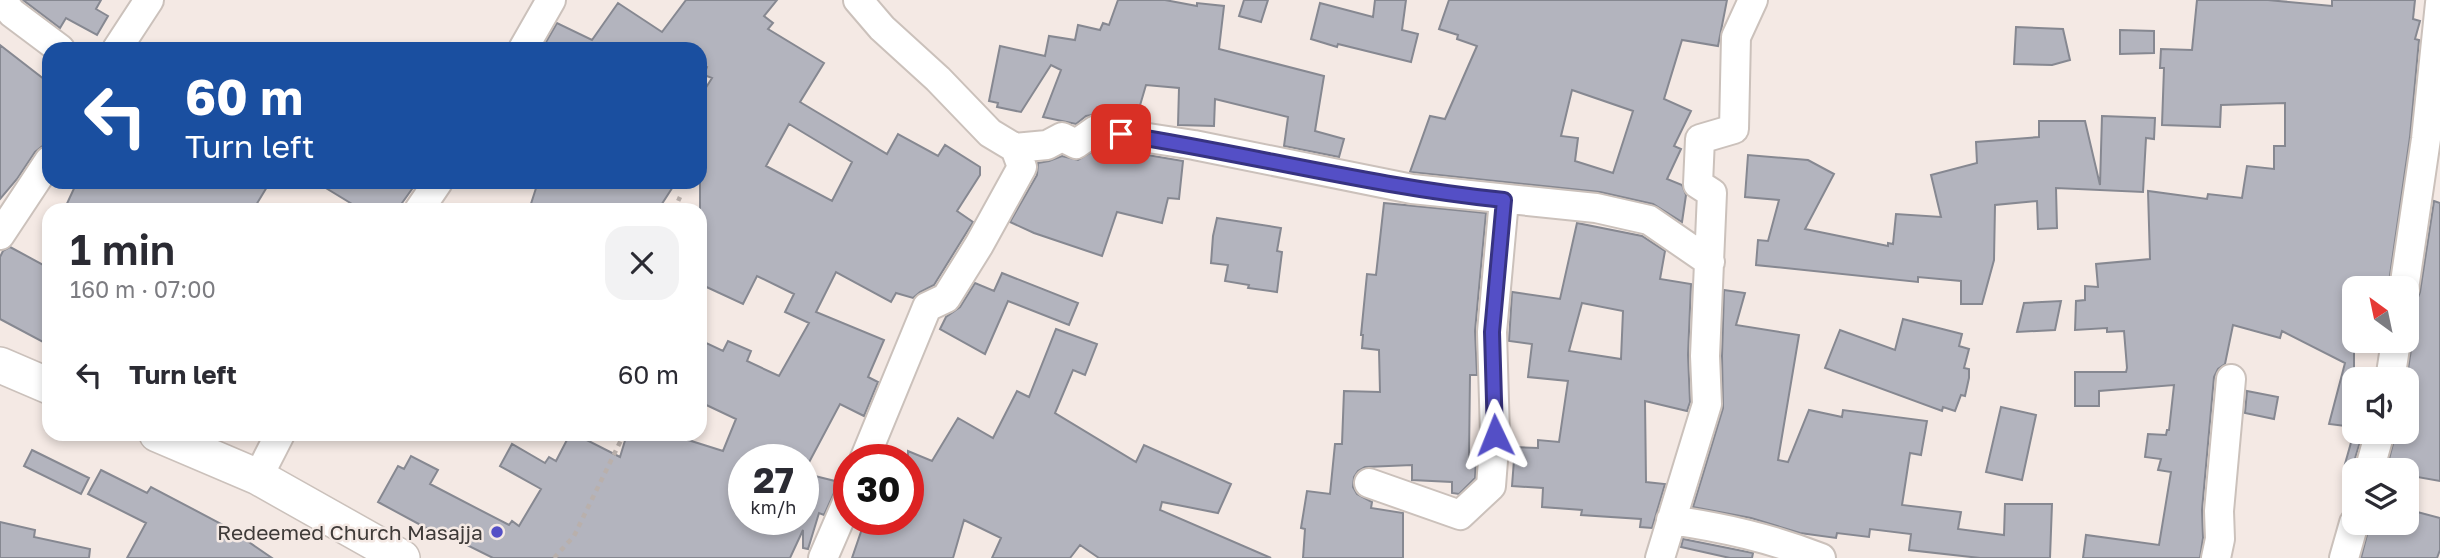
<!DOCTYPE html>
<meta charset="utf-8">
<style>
:root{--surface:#fff;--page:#f2f2f3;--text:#2b2b33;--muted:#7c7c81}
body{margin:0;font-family:"Golos Text",sans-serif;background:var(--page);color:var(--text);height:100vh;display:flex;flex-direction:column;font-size:26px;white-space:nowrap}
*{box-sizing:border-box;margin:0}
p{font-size:23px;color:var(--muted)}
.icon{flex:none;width:38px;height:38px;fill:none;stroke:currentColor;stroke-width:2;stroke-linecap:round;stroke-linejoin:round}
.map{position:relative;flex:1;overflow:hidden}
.drawer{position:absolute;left:42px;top:203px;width:665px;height:238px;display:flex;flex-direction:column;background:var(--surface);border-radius:21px;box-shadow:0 4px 10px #0003}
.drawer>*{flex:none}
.guide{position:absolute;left:42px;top:42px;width:665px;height:147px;border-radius:21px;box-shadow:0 4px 10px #0003;background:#1a4fa0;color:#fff;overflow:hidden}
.needle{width:46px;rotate:327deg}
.tools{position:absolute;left:2342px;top:276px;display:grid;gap:14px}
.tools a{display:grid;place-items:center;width:77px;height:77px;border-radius:14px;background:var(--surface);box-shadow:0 4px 10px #0003;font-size:35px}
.speed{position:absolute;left:728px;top:444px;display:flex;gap:14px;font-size:35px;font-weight:700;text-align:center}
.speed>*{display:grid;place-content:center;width:91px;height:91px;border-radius:50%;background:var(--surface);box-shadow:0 4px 10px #0003;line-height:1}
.speed small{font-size:18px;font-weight:400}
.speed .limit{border:10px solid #d22;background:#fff;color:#111}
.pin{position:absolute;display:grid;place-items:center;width:60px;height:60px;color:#fff;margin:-30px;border-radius:14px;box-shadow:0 4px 10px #0006}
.me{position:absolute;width:77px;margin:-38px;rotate:358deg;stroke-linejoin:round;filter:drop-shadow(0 0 5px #0008)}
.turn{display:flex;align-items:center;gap:24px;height:147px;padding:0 28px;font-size:32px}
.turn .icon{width:91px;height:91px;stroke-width:2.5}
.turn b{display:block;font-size:49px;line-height:60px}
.round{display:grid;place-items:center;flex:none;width:74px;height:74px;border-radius:21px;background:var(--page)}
.summary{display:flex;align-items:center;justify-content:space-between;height:119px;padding:0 28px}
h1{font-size:42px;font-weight:600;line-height:52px}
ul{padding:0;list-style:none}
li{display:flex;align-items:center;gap:21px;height:105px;padding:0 28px}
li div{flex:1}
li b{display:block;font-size:26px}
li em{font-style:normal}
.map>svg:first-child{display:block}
.building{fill:#b3b4be;stroke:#868891;stroke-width:2;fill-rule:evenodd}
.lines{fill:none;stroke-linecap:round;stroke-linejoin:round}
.minor-casing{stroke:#cbc1bb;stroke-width:32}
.tertiary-casing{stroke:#cbc1bb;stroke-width:38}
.path{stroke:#b9b0ac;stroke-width:4.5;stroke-dasharray:5 5;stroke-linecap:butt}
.minor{stroke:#fff;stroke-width:28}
.tertiary{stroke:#fff;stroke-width:35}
.route-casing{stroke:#373381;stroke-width:18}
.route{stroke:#544fc6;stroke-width:12}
.poi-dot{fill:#544fc6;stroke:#f4e9e4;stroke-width:2.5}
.labels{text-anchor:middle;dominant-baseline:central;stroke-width:5;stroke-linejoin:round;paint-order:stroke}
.poi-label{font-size:21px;fill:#3f3b39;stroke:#f4e9e4;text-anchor:end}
</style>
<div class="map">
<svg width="2440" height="558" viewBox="0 0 2440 558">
<rect width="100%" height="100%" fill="#f4e9e4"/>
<path class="building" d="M 23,0 L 101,0 L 96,9 L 108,16 L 97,35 L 66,18 L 60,28 Z
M 686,0 L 777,0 L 764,16 L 773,23 L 768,29 L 824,63 L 800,102 L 887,154 L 898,134 L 938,156 L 945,145 L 980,167 L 980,175 L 957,211 L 973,222 L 934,285 L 920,292 L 913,298 L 896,293 L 891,302 L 836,272 L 816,312 L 884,340 L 868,377 L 878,382 L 864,416 L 840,404 L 806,468 L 803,467 L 803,460 L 744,460 L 744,520 L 803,520 L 803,473 L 839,482 L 824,515 L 819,513 L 808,549 L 803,548 L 803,530 L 790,558 L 493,558 L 441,532 L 441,536 L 378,502 L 398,466 L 404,469 L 411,456 L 438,470 L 430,484 L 509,525 L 512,521 L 519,526 L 541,489 L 500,466 L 512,444 L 545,463 L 549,457 L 556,461 L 570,434 L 575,434 L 620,457 L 627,434 L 687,434 L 685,439 L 723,451 L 736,419 L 700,402 L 700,340 L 723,351 L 728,341 L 751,351 L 747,361 L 779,376 L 809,323 L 785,312 L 794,294 L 757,276 L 743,304 L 700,284 L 700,97 L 712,78 L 704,75 L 707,67 L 700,64 L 700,49 L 542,49 L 557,23 L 592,40 L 618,3 L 662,32 ZM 789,124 L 852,162 L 832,201 L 766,166 Z
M 1118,0 L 1165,0 L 1197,6 L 1197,3 L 1224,6 L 1219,49 L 1324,76 L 1315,131 L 1344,139 L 1339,157 L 1284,146 L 1288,117 L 1215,99 L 1214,126 L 1178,125 L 1179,88 L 1146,85 L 1136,119 L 1098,114 L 1086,116 L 1076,124 L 1043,117 L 1061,70 L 1051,65 L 1021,112 L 997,107 L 998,103 L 989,101 L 1000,46 L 1045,56 L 1049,36 L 1075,40 L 1078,25 L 1100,30 L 1103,23 L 1109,25 Z
M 1244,0 L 1268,0 L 1261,22 L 1239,16 Z
M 1375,0 L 1406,0 L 1402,30 L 1418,34 L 1411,62 L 1338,44 L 1337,47 L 1311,39 L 1320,3 L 1373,17 Z
M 1449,0 L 1727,0 L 1718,46 L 1682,40 L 1664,99 L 1691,111 L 1674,146 L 1681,149 L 1667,179 L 1682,185 L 1686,195 L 1682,222 L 1653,204 L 1600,192 L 1410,172 L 1430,116 L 1445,119 L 1477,46 L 1457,39 L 1458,35 L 1439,29 ZM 1572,90 L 1633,111 L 1613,173 L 1575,161 L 1578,138 L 1561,136 Z
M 2197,0 L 2268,0 L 2332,6 L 2332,0 L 2415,0 L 2413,19 L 2420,21 L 2415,39 L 2419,40 L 2410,137 L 2388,289 L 2354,289 L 2354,427 L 2329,424 L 2345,363 L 2282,331 L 2280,338 L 2233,325 L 2225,364 L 2218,369 L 2214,377 L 2202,510 L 2203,538 L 2200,558 L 2083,558 L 2086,535 L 2159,545 L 2171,472 L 2158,470 L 2161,459 L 2145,457 L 2148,434 L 2166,435 L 2167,430 L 2169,430 L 2174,385 L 2099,391 L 2099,406 L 2075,406 L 2075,372 L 2126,372 L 2127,368 L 2124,331 L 2107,332 L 2107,328 L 2075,330 L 2076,301 L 2085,300 L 2085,286 L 2098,287 L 2096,264 L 2150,259 L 2148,191 L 2207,199 L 2208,194 L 2242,198 L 2247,166 L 2274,169 L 2274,146 L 2285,146 L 2285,103 L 2221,105 L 2220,127 L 2162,125 L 2164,68 L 2160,68 L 2161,49 L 2192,50 Z
M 2016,27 L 2063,29 L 2070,60 L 2052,65 L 2014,64 Z
M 2120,30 L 2154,31 L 2154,53 L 2120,54 Z
M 0,45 L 49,83 L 49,141 L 35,152 L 17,179 L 0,199 Z
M 2102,116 L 2155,118 L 2154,139 L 2146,138 L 2143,192 L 2056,188 L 2057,228 L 2038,229 L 2037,201 L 1995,205 L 1994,260 L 1982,304 L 1961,304 L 1961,281 L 1918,277 L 1918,282 L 1756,265 L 1758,240 L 1768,241 L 1779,200 L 1745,197 L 1748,155 L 1808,160 L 1834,174 L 1805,229 L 1888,246 L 1888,243 L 1893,244 L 1896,214 L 1941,217 L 1931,175 L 1977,163 L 1976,142 L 2039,137 L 2039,121 L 2085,121 L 2100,185 Z
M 1100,147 L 1183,161 L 1179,199 L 1168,198 L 1162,223 L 1117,212 L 1102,256 L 1034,233 L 1010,222 L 1037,175 L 1038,163 L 1049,161 L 1062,156 L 1078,160 Z
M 77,182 L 270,182 L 253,210 L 64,210 Z
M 316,182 L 417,182 L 397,210 L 362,210 Z
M 538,182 L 676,182 L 658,210 L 529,210 Z
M 2434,201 L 2440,203 L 2440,481 L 2406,475 L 2406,471 L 2386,471 L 2396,432 L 2406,432 L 2406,383 L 2412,343 L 2411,334 L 2406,328 L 2406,305 L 2417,300 L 2420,292 Z
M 1384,203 L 1486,213 L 1475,331 L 1477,375 L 1470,375 L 1469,458 L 1476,458 L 1475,478 L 1459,494 L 1452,493 L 1452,482 L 1412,480 L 1412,465 L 1365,467 L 1358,471 L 1354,477 L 1353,487 L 1357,494 L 1372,502 L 1371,508 L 1403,513 L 1403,558 L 1303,558 L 1305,529 L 1301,528 L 1307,491 L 1330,494 L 1335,444 L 1342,444 L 1344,391 L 1380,392 L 1379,350 L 1362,348 L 1363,335 L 1361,335 L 1367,274 L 1376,275 Z
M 1217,218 L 1281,228 L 1277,251 L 1282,252 L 1277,292 L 1248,288 L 1249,285 L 1225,281 L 1228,265 L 1211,263 L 1213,236 Z
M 1577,223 L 1642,236 L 1665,251 L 1660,279 L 1691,284 L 1688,355 L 1690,402 L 1687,411 L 1645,401 L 1646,482 L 1665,484 L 1652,528 L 1640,527 L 1641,519 L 1581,515 L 1582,510 L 1542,507 L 1543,488 L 1512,486 L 1515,447 L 1538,448 L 1538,440 L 1559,442 L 1568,381 L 1528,377 L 1532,344 L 1509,341 L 1512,292 L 1560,299 ZM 1582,303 L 1623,311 L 1621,359 L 1569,351 Z
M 10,247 L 49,268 L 49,332 L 43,342 L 0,319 L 0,257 L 3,251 Z
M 1002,273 L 1078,303 L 1069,325 L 1008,301 L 985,354 L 940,329 L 946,317 L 960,307 L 975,283 L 994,291 Z
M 1724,290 L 1745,293 L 1736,325 L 1799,335 L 1778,460 L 1788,462 L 1809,410 L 1842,417 L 1843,410 L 1927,421 L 1921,455 L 1910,453 L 1902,505 L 1961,512 L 1958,529 L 2004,535 L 2005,504 L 2052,504 L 2050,558 L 1980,558 L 1909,550 L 1911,534 L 1870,529 L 1869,537 L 1837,533 L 1836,538 L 1800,533 L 1751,518 L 1693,507 L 1723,408 L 1722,356 Z
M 2061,301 L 2055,330 L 2017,332 L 2024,303 Z
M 1903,319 L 1962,334 L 1959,346 L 1969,349 L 1964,368 L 1969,369 L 1969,378 L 1965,396 L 1961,395 L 1955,411 L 1943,407 L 1942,411 L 1825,368 L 1840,330 L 1895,350 Z
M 1056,329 L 1097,344 L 1085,375 L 1073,370 L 1055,413 L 1136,462 L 1144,445 L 1231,484 L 1218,513 L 1162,502 L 1160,510 L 1271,558 L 1099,558 L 1080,545 L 1070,558 L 992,558 L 1001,538 L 964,520 L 953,558 L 852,558 L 865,520 L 908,520 L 908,451 L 932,461 L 958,418 L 993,438 L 1017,391 L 1029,397 Z
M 2247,391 L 2278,397 L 2274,419 L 2245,413 Z
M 2001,407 L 2036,415 L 2022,480 L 1986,472 Z
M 2354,432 L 2363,432 L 2353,465 L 2345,464 Z
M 32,450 L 89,478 L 81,494 L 24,466 Z
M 101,470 L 147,493 L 151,487 L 227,527 L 272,558 L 127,558 L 146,523 L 88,494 Z
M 2406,509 L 2440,518 L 2440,550 L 2437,558 L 2361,558 L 2370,523 L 2406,523 Z
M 0,522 L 35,530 L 34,537 L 90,549 L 89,558 L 0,558 Z
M 1683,539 L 1753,553 L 1752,558 L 1730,558 L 1681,547 Z"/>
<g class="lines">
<g class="minor-casing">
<path id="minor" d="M 1,0 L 12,13 L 60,49
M 858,0 L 882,28 L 938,79 L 990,133 L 1015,148 L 1022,167 L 979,245 L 946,298 L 927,307 L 864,460
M 117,49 L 149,0
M 523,49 L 551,0
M 1015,148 L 1047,145 L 1062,137 L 1076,144 L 1096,130 L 1194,145 L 1412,189 L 1596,208 L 1649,220 L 1710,262
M 419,210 L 438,182
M 0,235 L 49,161
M 2404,289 L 2426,139 L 2440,3
M 2390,380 L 2396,341
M 2369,471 L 2380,432
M 258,477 L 280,434
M 1369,483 L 1460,515 L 1491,486 L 1495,435 L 1492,332 L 1504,200
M 1671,520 C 1725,528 1770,538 1821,558
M 823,558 L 849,498
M 1660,558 L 1707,404 L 1705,356 L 1712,193 L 1698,184 L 1700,139 L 1734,129 L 1736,37 L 1753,0
M 2216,558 L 2220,539 L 2219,511 L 2231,379
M 2344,558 L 2354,523"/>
</g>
<g class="tertiary-casing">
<path id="tertiary" d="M 0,365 L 49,386
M 157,434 L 258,477 L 402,558"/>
</g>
<path class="path" d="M 674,210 L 680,197
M 554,558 L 574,536 L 622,438 L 621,434"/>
<use href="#minor" class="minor"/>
<use href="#tertiary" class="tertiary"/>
</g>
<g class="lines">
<g class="route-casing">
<path id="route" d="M 1121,134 C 1249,154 1375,187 1504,200 L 1492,332 L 1495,435"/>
</g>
<use href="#route" class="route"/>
</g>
<circle class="poi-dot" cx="497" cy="532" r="7"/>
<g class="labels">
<g class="poi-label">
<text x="483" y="532">Redeemed Church Masajja</text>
</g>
</g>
</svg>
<div class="tools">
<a><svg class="needle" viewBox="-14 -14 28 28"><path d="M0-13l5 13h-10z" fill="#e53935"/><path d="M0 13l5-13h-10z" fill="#7c7c81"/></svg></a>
<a><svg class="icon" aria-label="sound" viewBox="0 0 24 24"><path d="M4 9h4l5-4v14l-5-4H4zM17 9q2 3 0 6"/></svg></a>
<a><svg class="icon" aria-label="layers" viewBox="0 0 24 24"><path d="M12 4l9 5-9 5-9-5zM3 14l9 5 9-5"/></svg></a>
</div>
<div class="speed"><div>27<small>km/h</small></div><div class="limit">30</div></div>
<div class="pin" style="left:1121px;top:134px;background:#d93025"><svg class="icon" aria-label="arrive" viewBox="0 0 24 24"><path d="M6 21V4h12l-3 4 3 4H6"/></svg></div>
<svg class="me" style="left:1495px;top:435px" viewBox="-20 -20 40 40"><path d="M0-17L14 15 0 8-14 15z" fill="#544fc6" stroke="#fff" stroke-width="4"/></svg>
<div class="guide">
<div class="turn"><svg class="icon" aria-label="left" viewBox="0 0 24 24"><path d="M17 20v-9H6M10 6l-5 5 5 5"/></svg><div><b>60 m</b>Turn left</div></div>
</div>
<section class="drawer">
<div class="summary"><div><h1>1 min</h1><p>160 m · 07:00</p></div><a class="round"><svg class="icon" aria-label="close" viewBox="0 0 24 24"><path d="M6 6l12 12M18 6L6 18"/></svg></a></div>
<ul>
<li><svg class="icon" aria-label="left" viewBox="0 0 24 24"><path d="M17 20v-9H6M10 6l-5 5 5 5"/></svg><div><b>Turn left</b></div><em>60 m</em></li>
</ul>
</section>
</div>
